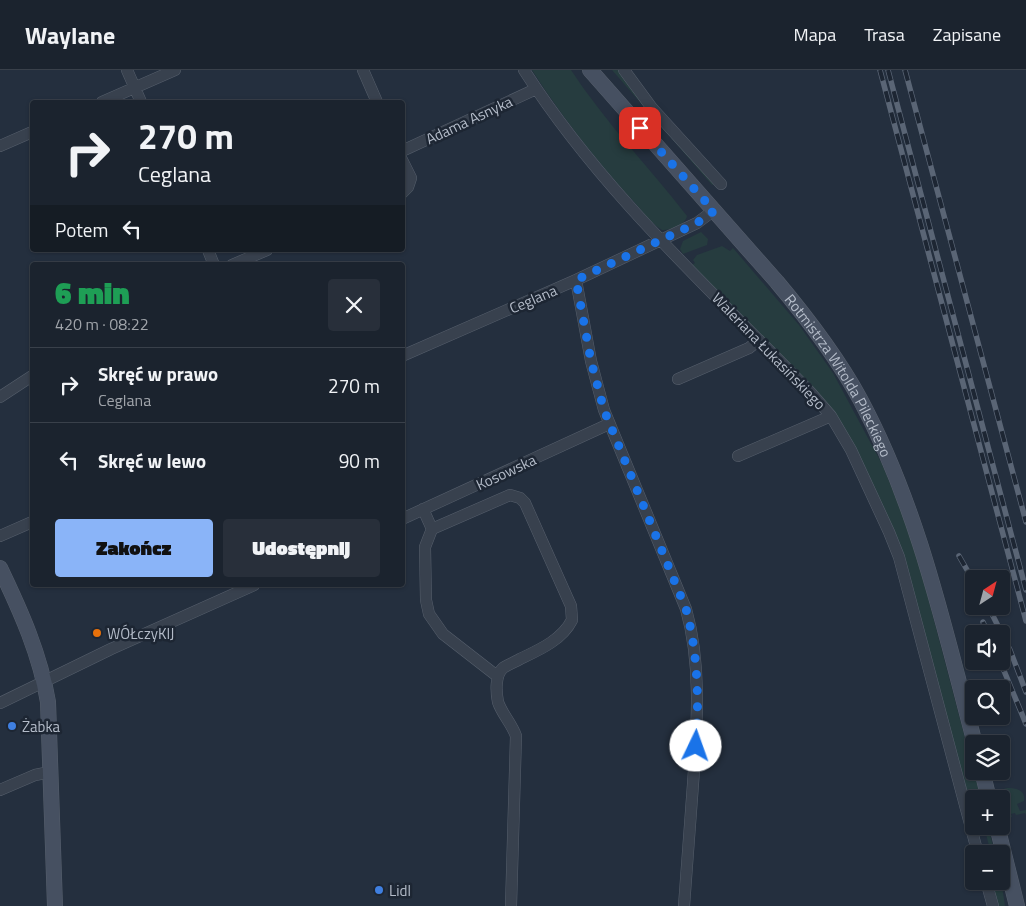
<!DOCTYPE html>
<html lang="pl">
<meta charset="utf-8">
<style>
:root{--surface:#1b232e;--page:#282f3a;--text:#f1f3f6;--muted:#a0a4aa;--line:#39404a;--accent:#8ab4f8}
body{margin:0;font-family:"Titillium Web",sans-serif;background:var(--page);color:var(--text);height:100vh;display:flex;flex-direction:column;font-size:19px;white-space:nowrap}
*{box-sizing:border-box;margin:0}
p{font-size:16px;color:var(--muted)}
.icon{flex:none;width:28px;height:28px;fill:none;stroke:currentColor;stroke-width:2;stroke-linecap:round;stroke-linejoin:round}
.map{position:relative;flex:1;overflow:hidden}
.sheet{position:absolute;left:30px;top:192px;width:375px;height:325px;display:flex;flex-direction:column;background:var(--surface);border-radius:5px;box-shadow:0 1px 4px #0004,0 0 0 1px var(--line)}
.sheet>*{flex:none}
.guide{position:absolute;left:30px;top:30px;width:375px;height:152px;border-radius:5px;box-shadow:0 1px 4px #0004,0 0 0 1px var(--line);background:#1b232e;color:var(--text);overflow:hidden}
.needle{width:32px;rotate:36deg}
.fabs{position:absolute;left:965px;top:500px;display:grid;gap:10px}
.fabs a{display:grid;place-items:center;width:45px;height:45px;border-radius:5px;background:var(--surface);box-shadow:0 1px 4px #0004,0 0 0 1px var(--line);font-size:25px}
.pin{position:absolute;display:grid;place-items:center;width:42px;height:42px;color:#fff;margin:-21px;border-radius:10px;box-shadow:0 2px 8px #0006}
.me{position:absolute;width:55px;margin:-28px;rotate:3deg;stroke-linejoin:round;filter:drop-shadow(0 0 4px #0008)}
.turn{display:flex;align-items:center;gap:18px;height:105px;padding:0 25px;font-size:22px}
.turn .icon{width:65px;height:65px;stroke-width:2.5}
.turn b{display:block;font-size:35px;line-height:42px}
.then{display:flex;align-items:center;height:48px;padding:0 25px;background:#0003;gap:10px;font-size:19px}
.round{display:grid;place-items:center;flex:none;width:52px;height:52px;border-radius:5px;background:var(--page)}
.summary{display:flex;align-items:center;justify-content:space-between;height:85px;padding:0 25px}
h1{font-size:30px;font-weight:800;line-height:38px;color:#1e9e55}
.action{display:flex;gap:10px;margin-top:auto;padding:10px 25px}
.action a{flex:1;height:58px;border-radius:5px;background:var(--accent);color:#111;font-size:20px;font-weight:800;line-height:58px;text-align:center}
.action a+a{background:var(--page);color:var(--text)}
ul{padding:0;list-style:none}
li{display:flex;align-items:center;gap:15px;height:75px;padding:0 25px;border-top:1px solid var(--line)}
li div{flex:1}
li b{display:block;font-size:19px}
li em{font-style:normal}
header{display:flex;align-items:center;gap:30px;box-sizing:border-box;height:70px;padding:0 25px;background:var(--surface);border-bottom:1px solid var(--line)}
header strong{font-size:24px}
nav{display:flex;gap:28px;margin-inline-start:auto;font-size:18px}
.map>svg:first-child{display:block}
.green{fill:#263c3f}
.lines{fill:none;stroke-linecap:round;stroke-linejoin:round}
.street-casing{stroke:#565f6c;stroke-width:12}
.secondary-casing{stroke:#565f6c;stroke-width:16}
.street{stroke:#38414e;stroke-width:11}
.secondary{stroke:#465061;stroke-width:15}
.rail-casing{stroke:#5a6575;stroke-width:5.5}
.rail{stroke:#1d2633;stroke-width:4;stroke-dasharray:11;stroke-linecap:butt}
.route{stroke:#1a73e8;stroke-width:9;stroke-dasharray:0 16.2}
.food-dot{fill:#e8710a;stroke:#1d2633;stroke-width:2}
.shop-dot{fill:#3f7fe0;stroke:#1d2633;stroke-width:2}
.labels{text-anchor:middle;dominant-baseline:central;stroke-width:5;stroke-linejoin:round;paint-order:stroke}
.street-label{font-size:15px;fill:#b4bcc9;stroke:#1d2633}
.poi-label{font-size:15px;fill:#b4bcc9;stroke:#1d2633;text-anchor:start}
</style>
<header>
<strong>Waylane</strong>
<nav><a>Mapa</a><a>Trasa</a><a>Zapisane</a></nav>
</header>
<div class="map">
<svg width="1026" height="836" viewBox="0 0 1026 836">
<rect width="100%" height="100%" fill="#242f3e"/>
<path class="green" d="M 532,0 L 571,0 C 605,52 649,97 687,146 C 685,155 672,160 662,160 C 652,154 643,142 635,133 C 597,92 562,47 532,0 Z
M 612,0 L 620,0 L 714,114 L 712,115 Z
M 701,162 L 708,169 L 707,175 L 683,184 L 680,179 L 683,171 Z
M 722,176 L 730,181 L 733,178 L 799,255 L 833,303 L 882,394 L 903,445 L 921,501 L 981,729 L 974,729 L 974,743 L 972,744 L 901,477 L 895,462 L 848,365 L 692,195 L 695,193 L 693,190 L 697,185 Z
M 1007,718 C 1016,718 1026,720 1024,731 L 1017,734 L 1020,741 L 1026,740 L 1026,745 L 1025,743 L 1016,745 L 1015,743 L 1011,744 L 1012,747 L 1006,748 L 1000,720 Z
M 984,756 L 988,756 L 995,784 L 991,784 Z
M 1001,809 L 1005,836 L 997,836 L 990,811 L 1001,811 Z"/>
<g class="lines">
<g class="street-casing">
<path id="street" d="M 127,0 L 141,32
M 363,0 L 377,32
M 524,0 C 602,122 711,220 811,323 L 831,346 L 851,380 L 889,462 L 899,487 L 978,784
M 624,0 L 652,38 L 721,114
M 102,32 L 175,0
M 0,76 L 32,62
M 402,81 L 536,19
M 402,90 L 411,108 L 408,117 L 402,123
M 208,180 L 214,195
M 232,195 L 267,180
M 576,210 L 591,291 L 604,340 L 686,539 C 702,596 697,656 693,714 C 690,755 687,795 684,836
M 402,286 L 576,210 L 697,153 L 713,141
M 678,309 L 749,278 L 759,270
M 0,327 L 32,306
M 738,386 L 831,346
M 423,439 L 432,459 L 510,425 L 520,428 L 525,433 L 571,536 L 572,550 C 562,570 539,580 520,589 C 515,592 507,595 503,598 C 495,605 496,622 498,632 C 502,644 512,654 516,666 L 511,836
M 402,449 L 609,354
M 432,459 L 425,477 L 426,530 L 429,544 L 443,564 L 497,606
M 0,466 L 32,452
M 0,633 L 111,579 L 254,515
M 0,720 L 35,705 L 50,702
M 986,811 L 993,836"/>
</g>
<g class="secondary-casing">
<g id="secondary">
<path id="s1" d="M 590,0 L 777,212 C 808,249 837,287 860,329 C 918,437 944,557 975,674"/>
<path d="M 0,498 C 21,542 40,584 48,632 L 55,836"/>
<path d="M 982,701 L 989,729"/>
<path d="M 997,756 L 1017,836"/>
</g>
</g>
<use href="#street" class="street"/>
<use href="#secondary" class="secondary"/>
<g class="rail-casing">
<path id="rail" d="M 880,0 L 1026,551
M 888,0 L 1026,520
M 905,0 L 1026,452
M 959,486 L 974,512
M 988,536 L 1010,580 L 1026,622
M 983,552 L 988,564
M 1000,591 L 1026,654"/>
</g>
<use href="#rail" class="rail"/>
</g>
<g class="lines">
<path class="route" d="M 640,58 L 714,141 L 697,153 L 576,210 L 591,291 L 604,340 L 686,539 C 698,583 699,630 696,676"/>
</g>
<circle class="food-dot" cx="97" cy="563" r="5"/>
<g class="shop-dot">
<circle cx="12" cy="656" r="5"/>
<circle cx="379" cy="820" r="5"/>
</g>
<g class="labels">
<g class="street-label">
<text transform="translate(469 50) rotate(-25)">Adama Asnyka</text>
<text transform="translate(533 229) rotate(-23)">Ceglana</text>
<text transform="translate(769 281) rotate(46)">Waleriana Łukasińskiego</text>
<text stroke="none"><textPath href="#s1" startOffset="395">Rotmistrza Witolda Pileckiego</textPath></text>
<text transform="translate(506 402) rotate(-25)">Kosowska</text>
</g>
<g class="poi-label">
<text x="107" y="563">WÓŁczyKIJ</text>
<text x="22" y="656">Żabka</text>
<text x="389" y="820">Lidl</text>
</g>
</g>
</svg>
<div class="fabs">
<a><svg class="needle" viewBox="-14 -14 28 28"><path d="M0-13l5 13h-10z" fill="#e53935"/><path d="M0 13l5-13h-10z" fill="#a0a4aa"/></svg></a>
<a><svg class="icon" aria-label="sound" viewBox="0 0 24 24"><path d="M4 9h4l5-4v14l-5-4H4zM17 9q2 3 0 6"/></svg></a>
<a><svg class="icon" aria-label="search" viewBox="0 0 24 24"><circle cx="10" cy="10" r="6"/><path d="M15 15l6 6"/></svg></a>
<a><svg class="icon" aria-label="layers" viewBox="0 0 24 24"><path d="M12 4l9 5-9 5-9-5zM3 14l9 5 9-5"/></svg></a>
<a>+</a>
<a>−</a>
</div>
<div class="pin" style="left:640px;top:58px;background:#d93025"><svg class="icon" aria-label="arrive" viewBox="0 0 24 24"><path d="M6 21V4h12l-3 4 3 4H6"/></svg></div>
<svg class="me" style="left:696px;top:676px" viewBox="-20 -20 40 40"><circle r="19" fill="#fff"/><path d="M0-13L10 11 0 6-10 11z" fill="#1a73e8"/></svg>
<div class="guide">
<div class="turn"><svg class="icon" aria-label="right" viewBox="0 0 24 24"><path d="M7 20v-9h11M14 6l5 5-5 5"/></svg><div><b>270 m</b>Ceglana</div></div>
<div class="then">Potem<svg class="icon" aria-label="left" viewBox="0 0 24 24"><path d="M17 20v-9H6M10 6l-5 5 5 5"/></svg></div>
</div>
<section class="sheet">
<div class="summary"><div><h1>6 min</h1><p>420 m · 08:22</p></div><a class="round"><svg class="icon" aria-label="close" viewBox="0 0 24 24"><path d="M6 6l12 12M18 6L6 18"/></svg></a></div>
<ul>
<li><svg class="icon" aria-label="right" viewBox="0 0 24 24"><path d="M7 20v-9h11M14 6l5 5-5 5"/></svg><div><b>Skręć w prawo</b><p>Ceglana</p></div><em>270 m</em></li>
<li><svg class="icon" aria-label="left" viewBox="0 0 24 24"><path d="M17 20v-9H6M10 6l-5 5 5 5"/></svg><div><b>Skręć w lewo</b></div><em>90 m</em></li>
</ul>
<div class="action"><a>Zakończ</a><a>Udostępnij</a></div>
</section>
</div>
